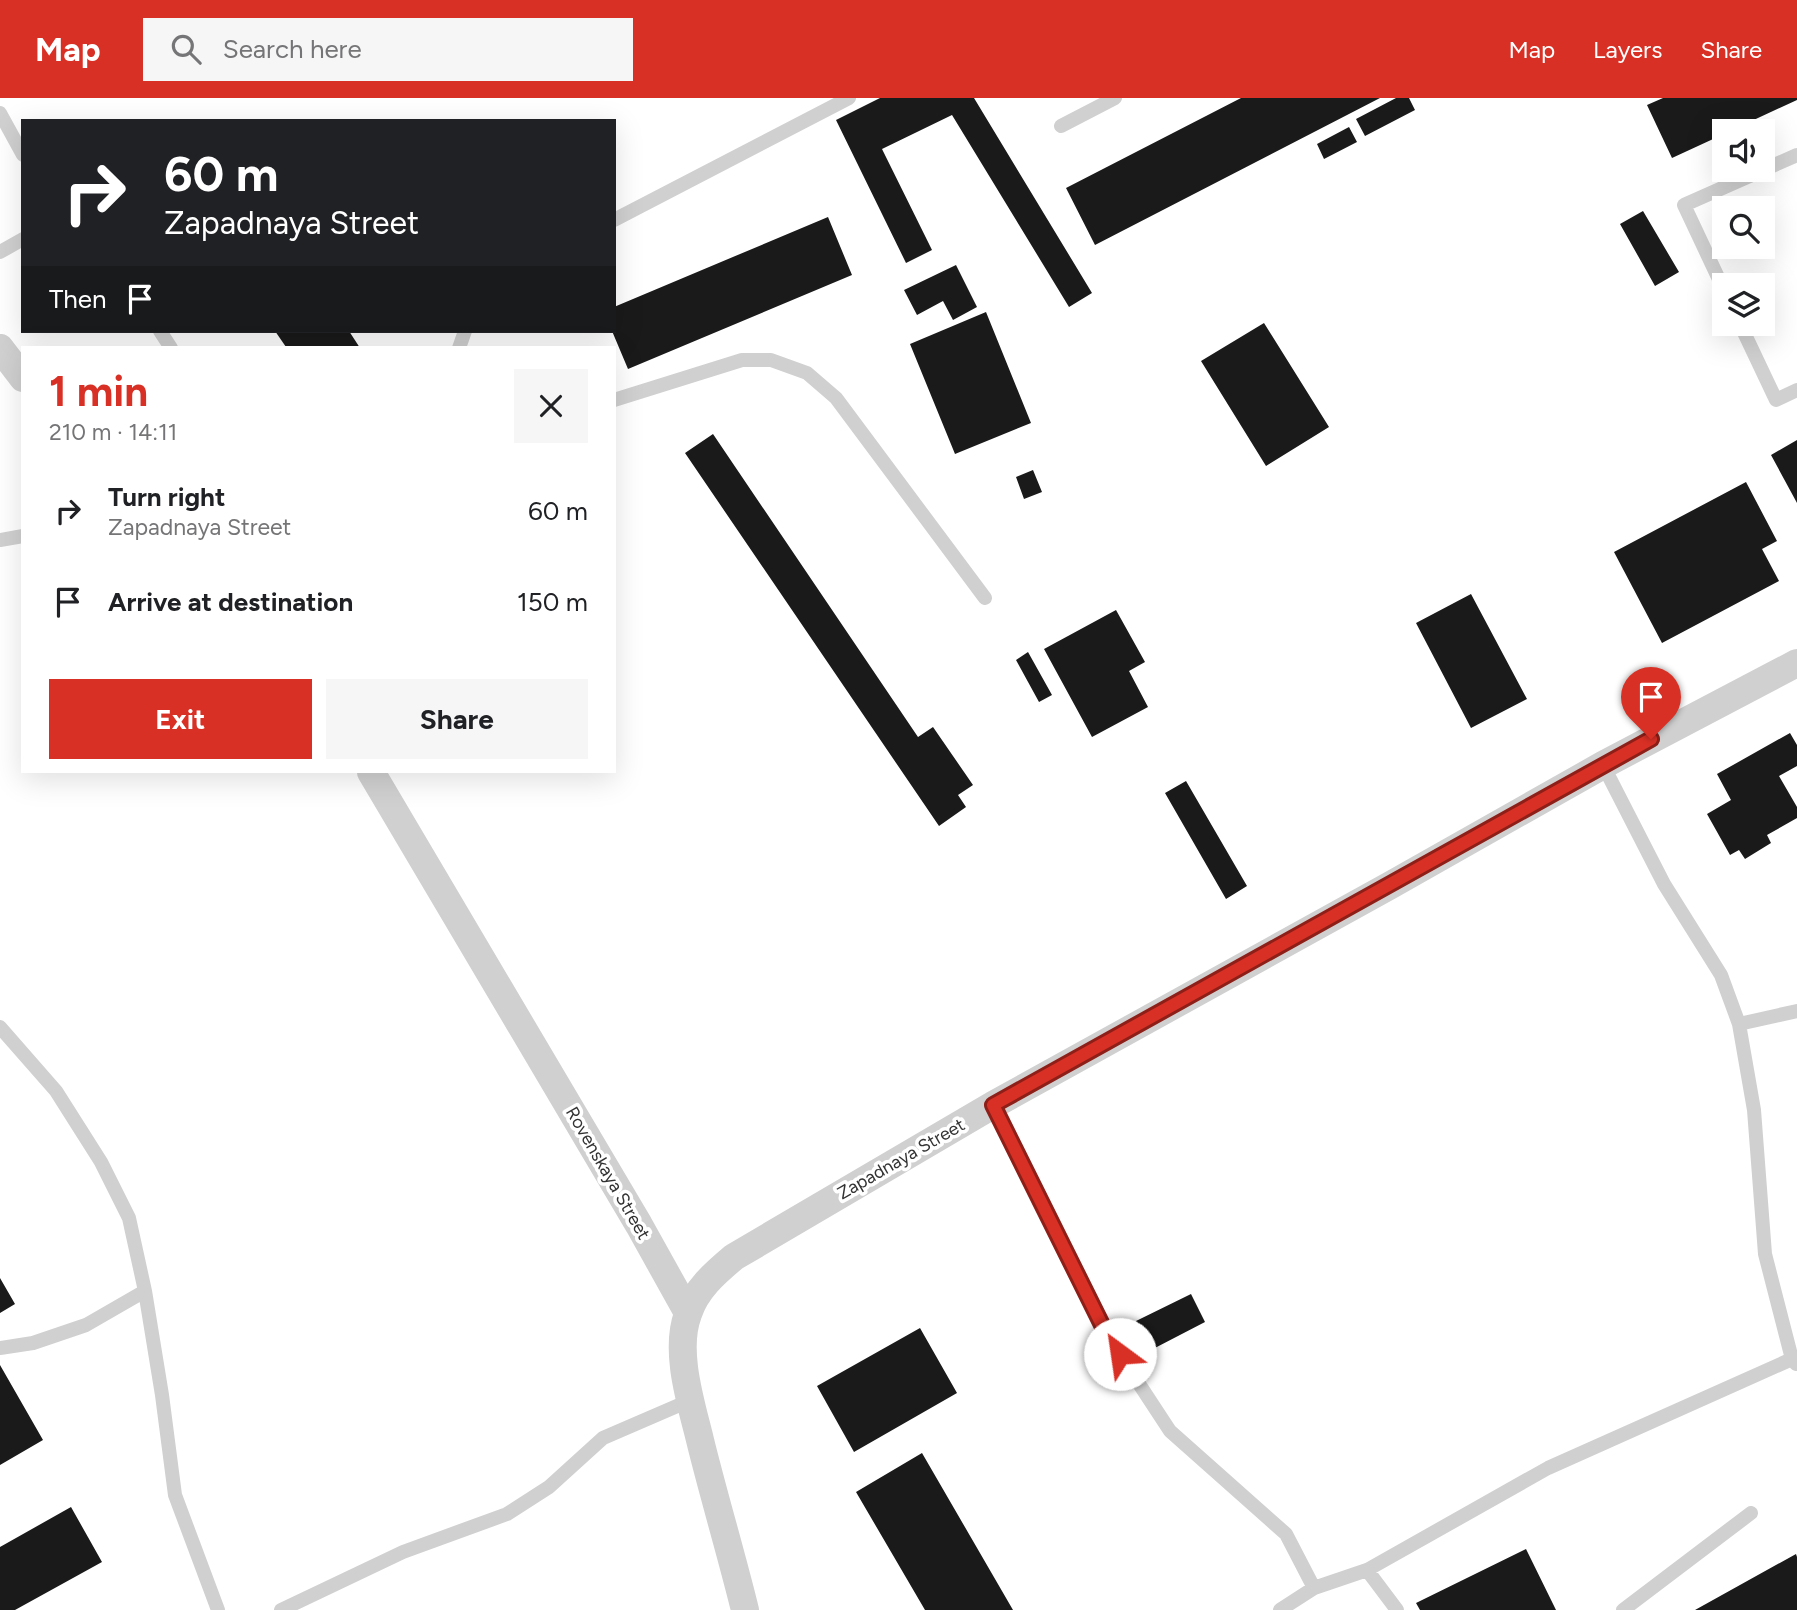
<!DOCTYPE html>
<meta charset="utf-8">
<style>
:root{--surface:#fff;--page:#f6f6f6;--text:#202124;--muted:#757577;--accent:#d93025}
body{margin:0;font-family:Figtree,sans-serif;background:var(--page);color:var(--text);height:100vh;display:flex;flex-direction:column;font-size:26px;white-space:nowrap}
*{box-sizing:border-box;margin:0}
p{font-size:23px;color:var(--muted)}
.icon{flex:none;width:38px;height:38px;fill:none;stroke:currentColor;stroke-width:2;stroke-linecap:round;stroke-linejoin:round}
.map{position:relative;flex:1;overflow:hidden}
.side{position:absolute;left:21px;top:248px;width:595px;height:427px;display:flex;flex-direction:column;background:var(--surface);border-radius:0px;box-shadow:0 7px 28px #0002}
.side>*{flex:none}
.banner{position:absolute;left:21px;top:21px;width:595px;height:214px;border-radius:0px;box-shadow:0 7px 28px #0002;background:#202124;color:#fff;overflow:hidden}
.buttons{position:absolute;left:1712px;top:21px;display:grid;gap:14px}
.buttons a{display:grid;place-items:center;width:63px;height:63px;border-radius:0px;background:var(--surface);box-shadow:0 7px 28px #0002;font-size:35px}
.pin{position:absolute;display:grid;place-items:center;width:60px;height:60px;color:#fff;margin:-72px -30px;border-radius:50% 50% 50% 0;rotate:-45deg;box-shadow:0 0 7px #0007}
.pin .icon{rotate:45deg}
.me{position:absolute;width:77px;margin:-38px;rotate:329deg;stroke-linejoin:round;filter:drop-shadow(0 0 5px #0008)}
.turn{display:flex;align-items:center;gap:24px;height:147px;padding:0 28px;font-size:32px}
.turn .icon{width:91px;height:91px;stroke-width:2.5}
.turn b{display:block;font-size:49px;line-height:60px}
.then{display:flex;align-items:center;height:66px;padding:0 28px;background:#0003;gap:14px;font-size:26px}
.round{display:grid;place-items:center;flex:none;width:74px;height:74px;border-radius:0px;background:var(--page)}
.head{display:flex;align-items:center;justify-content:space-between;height:119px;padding:0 28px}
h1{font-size:42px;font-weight:700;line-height:52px;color:var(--accent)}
.cta{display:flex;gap:14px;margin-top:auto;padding:14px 28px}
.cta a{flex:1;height:80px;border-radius:0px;background:var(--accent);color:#fff;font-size:28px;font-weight:700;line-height:80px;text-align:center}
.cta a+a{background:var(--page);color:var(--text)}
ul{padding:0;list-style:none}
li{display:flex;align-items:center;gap:21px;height:91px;padding:0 28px}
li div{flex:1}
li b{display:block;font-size:26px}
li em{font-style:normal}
header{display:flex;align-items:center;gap:42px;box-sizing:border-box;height:98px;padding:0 35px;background:var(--accent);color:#fff}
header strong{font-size:33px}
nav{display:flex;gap:38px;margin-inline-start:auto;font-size:24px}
.search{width:490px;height:63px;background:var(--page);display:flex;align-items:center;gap:18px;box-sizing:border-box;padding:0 24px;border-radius:0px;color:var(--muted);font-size:26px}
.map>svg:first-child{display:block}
.building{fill:#1a1a1a}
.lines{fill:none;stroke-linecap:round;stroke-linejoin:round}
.service{stroke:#d0d0d0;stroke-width:14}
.minor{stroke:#d0d0d0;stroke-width:28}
.route-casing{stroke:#8d1f18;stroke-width:18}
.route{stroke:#d93025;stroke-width:12}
.labels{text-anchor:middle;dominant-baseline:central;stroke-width:7;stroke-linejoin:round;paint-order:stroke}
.street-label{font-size:18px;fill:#333;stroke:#fff}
</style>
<header>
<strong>Map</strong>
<div class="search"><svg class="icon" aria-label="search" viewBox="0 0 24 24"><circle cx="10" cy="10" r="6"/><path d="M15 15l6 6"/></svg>Search here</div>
<nav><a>Map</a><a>Layers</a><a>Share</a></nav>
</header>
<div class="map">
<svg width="1797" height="1512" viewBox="0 0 1797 1512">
<rect width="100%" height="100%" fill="#fff"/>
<path class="building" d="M 880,0 L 974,0 L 1092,195 L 1069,209 L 952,17 L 882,51 L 932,152 L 906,165 L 836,22 Z
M 1241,0 L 1380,0 L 1095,147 L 1066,90 Z
M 1396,0 L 1409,0 L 1415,12 L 1365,38 L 1356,21 Z
M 1663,0 L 1797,0 L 1797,2 L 1730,33 L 1724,33 L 1724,36 L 1672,60 L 1647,7 Z
M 1349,29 L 1357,44 L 1324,61 L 1317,46 Z
M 1643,113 L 1679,174 L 1655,188 L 1620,126 Z
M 828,119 L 852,177 L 628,271 L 612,233 L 614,233 L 614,209 Z
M 956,167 L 977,209 L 953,222 L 943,203 L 917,217 L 904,192 Z
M 986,214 L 1031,325 L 955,356 L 910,246 Z
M 1264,225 L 1329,329 L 1266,368 L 1201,263 Z
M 275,233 L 349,233 L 360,250 L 290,250 L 288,248 L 286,249 Z
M 713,336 L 918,639 L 933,629 L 973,687 L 958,697 L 966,709 L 939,728 L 685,355 Z
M 1797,342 L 1797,405 L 1771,357 Z
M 1033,372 L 1042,394 L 1024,401 L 1016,379 Z
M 1746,384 L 1777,443 L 1762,451 L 1779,483 L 1662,545 L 1614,454 Z
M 1471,496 L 1527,601 L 1471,630 L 1416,525 Z
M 1116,512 L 1145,564 L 1129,573 L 1148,609 L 1092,639 L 1044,551 Z
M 1028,554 L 1052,597 L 1039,604 L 1016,562 Z
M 1790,635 L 1797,647 L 1797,668 L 1779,678 L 1797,709 L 1797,720 L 1767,737 L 1771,745 L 1745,761 L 1739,752 L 1730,757 L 1707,716 L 1731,702 L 1717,676 Z
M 1186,683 L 1247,788 L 1226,801 L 1165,695 Z
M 0,1180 L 15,1206 L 0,1215 Z
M 1191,1196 L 1205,1224 L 1151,1252 L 1136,1223 Z
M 920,1230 L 957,1295 L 854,1354 L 817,1288 Z
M 0,1267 L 43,1342 L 0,1367 Z
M 922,1355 L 1013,1512 L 925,1512 L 856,1394 Z
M 71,1409 L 102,1464 L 15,1512 L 0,1512 L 0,1449 Z
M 1526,1451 L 1556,1512 L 1420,1512 L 1416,1505 Z
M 1796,1456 L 1797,1459 L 1797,1512 L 1695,1512 Z"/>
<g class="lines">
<path class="service" d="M 0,15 L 23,57
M 1061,28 L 1115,0
M 614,122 L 849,0
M 0,154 L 23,141
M 1724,192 L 1684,107 L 1797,57
M 1740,226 L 1776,302 L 1797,292
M 160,233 L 171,250
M 459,250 L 465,233
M 614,302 L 742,262 L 771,262 L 807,275 L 836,300 L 985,500
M 0,442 L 23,438
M 1603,667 L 1664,786 L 1721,877 L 1739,926 L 1754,1012 L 1765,1156 L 1792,1261 L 1796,1266
M 1739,926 L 1797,913
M 0,929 L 56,993 L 101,1064 L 129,1120 L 145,1193 L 162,1297 L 175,1397 L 218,1512
M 993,1007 L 1107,1237 L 1170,1333 L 1286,1436 L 1314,1490 L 1367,1472 L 1548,1370 L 1792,1261
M 0,1250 L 33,1245 L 86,1227 L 145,1193
M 1367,1472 L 1397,1512
M 281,1512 L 403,1454 L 507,1416 L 549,1389 L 603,1340 L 691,1302
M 1280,1512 L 1314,1490
M 1623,1512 L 1751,1415"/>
<path class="minor" d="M 0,250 L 23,280
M 371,674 L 639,1127 L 688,1215
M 745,1512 C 731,1455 714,1399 700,1342 C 691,1305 674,1253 688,1216 C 696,1191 715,1175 734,1159 L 993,1007 L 1389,788 L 1603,667 L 1797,565"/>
</g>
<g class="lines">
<g class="route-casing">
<path id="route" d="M 1120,1256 L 1107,1237 L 993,1007 L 1651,641"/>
</g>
<use href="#route" class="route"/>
</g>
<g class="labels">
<g class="street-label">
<text transform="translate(901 1061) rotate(-30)">Zapadnaya Street</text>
<text transform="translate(608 1075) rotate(60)">Rovenskaya Street</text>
</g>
</g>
</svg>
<div class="buttons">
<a><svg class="icon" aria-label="sound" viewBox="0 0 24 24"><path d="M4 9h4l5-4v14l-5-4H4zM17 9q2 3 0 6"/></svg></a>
<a><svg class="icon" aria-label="search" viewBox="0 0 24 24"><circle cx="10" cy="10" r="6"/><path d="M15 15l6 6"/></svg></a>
<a><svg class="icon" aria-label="layers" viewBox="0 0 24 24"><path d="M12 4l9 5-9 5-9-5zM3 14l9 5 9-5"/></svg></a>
</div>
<div class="pin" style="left:1651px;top:641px;background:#d93025"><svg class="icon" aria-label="arrive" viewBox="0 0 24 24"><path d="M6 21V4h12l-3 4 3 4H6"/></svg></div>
<svg class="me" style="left:1120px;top:1256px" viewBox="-20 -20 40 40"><circle r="19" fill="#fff"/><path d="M0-13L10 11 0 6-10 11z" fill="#d93025"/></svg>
<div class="banner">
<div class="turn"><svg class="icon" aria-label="right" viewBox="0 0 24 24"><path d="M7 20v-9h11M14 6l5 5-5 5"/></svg><div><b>60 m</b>Zapadnaya Street</div></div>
<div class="then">Then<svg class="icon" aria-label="arrive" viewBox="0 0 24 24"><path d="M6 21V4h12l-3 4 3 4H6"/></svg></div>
</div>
<section class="side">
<div class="head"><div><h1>1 min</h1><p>210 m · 14:11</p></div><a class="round"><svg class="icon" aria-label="close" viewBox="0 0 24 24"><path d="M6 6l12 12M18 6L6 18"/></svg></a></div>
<ul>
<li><svg class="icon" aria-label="right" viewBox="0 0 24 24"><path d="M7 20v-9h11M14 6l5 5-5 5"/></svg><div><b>Turn right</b><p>Zapadnaya Street</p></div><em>60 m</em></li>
<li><svg class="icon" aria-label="arrive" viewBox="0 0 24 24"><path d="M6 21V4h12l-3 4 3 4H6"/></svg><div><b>Arrive at destination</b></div><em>150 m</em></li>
</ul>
<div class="cta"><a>Exit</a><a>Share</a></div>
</section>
</div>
